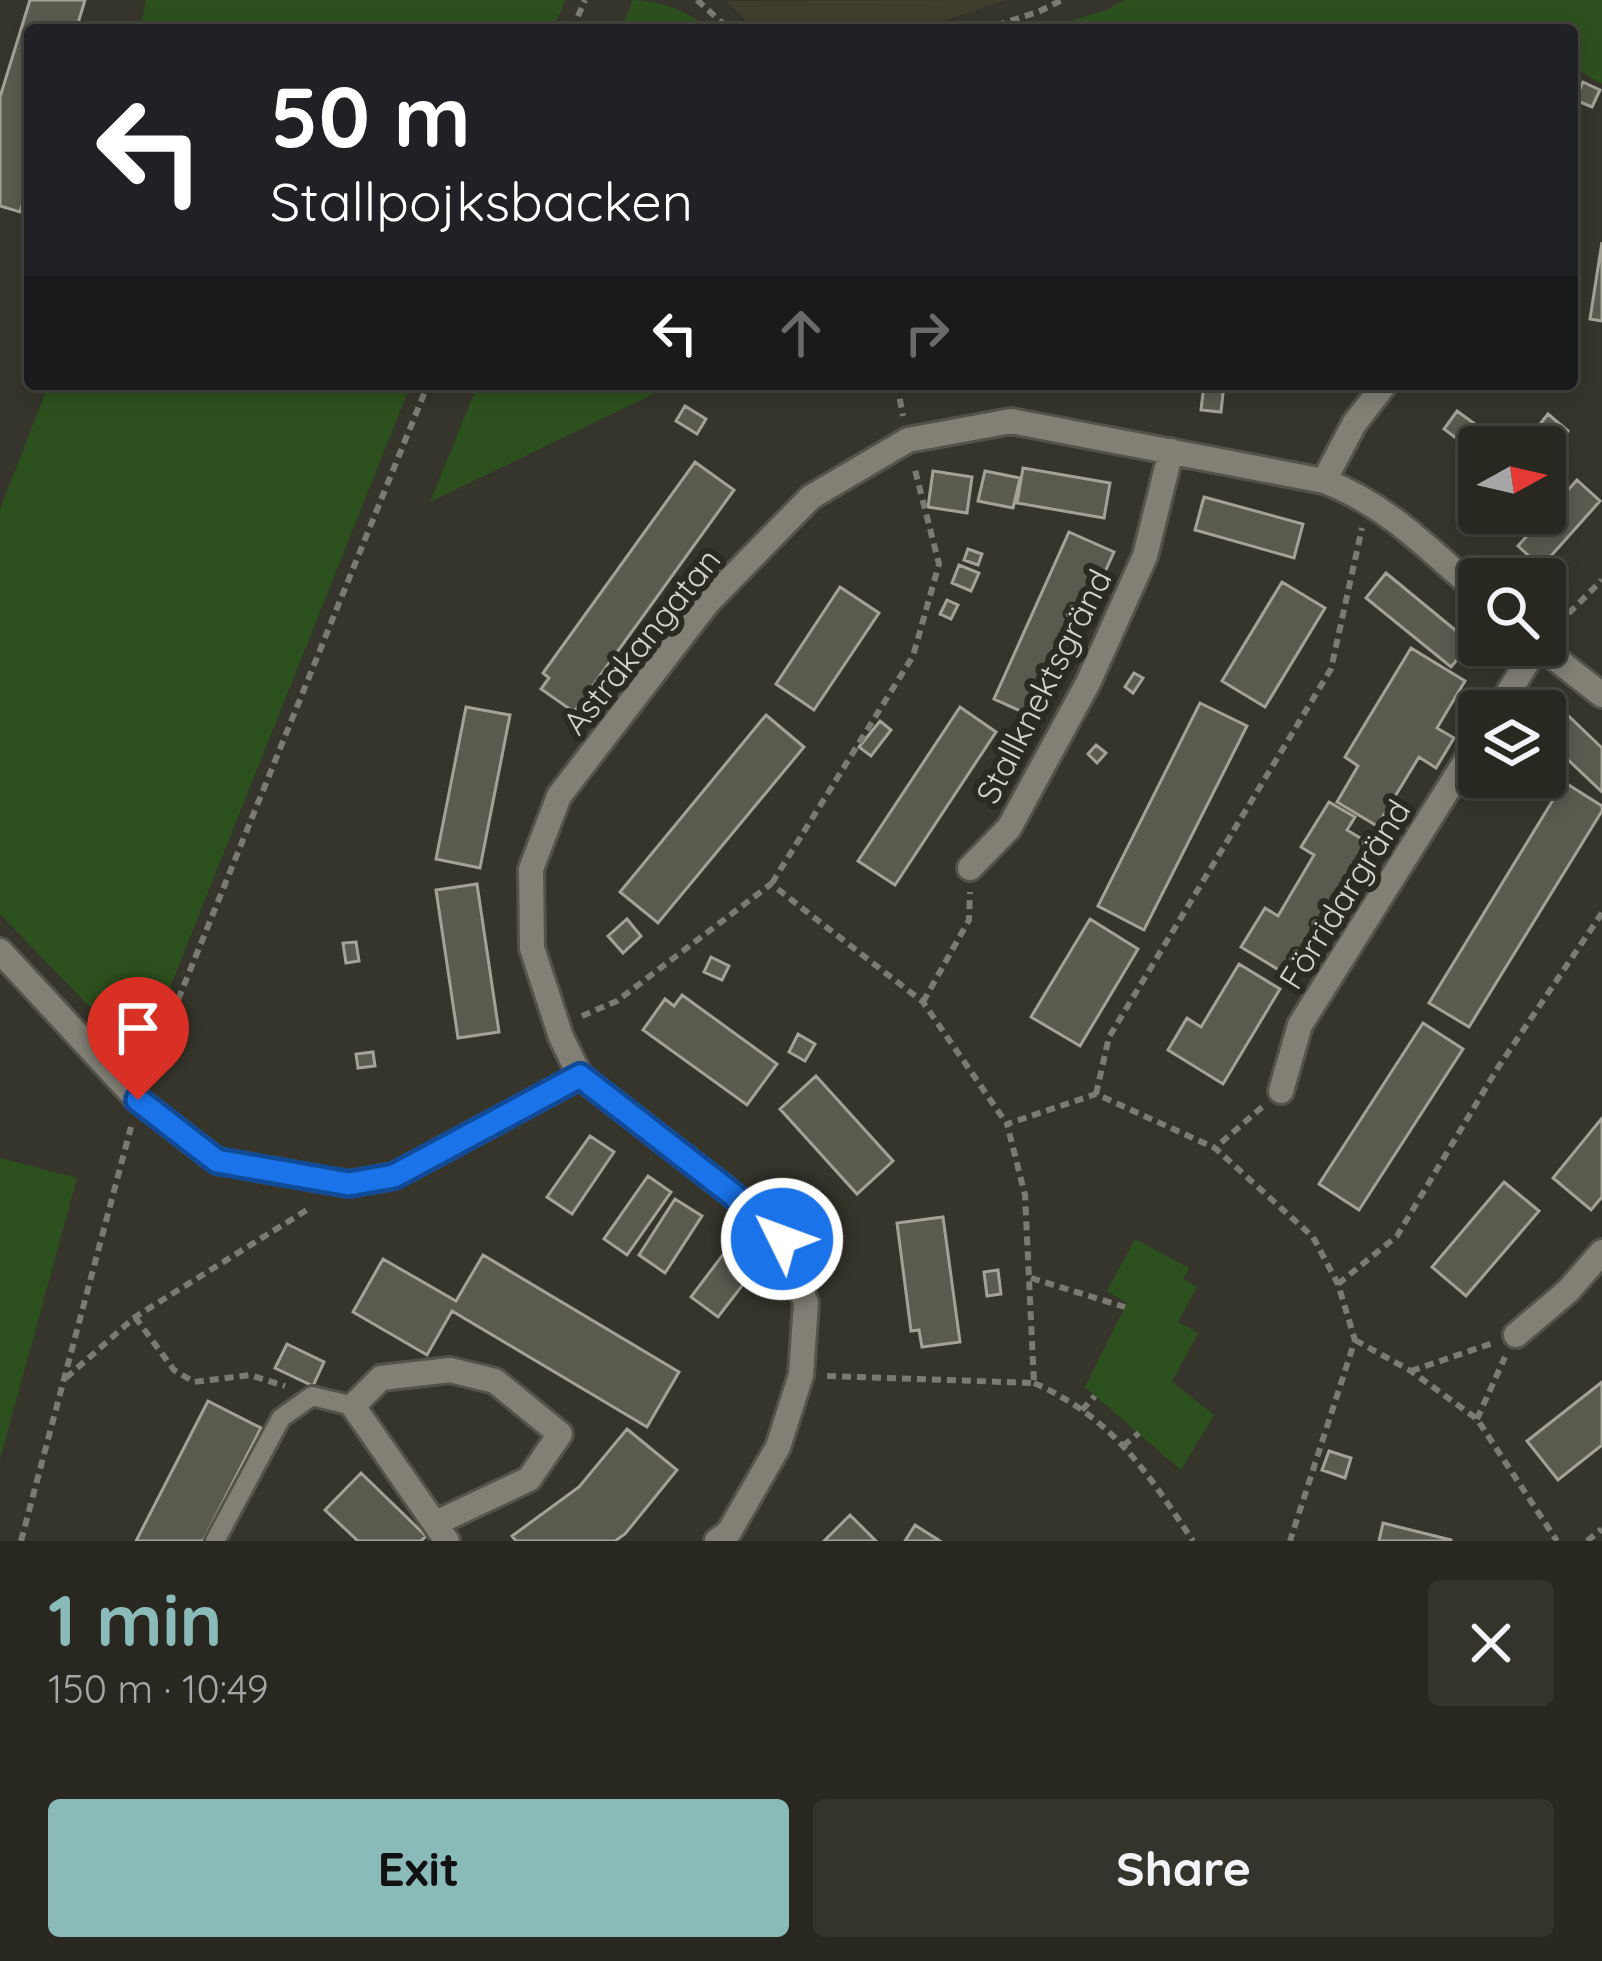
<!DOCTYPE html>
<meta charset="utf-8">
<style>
:root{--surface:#282820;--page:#34342d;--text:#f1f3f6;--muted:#a5a6a5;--line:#44443e;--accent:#8bbbb9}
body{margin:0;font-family:Quicksand,sans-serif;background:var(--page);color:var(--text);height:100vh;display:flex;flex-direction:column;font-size:45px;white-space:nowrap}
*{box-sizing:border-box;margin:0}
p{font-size:39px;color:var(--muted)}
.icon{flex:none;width:66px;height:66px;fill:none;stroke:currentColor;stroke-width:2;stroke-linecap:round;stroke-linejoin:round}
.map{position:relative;height:1541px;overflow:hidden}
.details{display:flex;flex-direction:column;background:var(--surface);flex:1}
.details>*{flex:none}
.guide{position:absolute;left:24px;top:24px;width:1554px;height:366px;border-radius:12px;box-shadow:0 6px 18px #0003,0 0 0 3px var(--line);background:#202124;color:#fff;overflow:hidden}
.needle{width:78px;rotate:82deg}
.fabs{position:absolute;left:1458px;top:426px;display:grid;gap:24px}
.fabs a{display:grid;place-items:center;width:108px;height:108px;border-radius:12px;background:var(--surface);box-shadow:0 6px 18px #0003,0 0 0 3px var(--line);font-size:60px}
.pin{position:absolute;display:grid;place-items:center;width:102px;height:102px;color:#fff;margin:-123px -51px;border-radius:50% 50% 50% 0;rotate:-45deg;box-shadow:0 0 12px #0007}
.pin .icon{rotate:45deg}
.me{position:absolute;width:132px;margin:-66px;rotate:312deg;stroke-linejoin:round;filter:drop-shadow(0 0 9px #0008)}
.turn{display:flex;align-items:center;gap:42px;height:252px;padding:0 48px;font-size:54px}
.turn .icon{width:156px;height:156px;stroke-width:2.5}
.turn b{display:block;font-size:84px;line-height:102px}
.lanes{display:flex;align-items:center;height:114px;padding:0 48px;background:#0003;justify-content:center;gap:60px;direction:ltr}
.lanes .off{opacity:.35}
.round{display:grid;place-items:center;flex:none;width:126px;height:126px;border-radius:12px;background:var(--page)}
.overview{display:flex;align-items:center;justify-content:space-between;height:204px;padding:0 48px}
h1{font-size:72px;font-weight:700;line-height:90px;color:var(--accent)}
.cta{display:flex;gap:24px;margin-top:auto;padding:24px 48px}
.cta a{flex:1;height:138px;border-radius:12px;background:var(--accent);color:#111;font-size:48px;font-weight:700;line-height:138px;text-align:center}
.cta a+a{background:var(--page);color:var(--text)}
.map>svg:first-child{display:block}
.built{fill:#403d2d}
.green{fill:#2d511e}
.building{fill:#5b5a4f;stroke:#a4a296;stroke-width:3}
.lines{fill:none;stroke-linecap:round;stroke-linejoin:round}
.service-casing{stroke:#54534a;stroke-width:24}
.minor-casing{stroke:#54534a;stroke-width:30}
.path{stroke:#7c7b73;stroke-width:6;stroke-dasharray:9 6;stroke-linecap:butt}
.service{stroke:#828075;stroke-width:18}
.minor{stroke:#828075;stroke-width:24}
.route-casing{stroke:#114b97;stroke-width:30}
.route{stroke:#1a73e8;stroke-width:21}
.labels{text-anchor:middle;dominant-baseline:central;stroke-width:12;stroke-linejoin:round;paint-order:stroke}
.street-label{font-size:33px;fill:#d3d2cc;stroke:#2c2b21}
</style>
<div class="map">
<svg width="1602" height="1541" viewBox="0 0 1602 1541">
<rect width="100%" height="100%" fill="#36352b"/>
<path class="built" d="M 1005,0 L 918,30 L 755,30 L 727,1 Z"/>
<path class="green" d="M 146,0 L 565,0 L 553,30 L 140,30 Z
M 633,0 C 660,0 690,12 710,30 L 621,30 Z
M 1124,0 L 1602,0 L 1602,84 L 1572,67 L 1572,30 L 1040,30 L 1107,10 Z
M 49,384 L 411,384 L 141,1060 L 0,914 L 0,509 Z
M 478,384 L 674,384 L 430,502 Z
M 0,1158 L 77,1178 L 0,1459 Z
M 1135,1239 L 1189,1268 L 1183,1279 L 1197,1287 L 1178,1322 L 1198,1333 L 1172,1382 L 1214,1415 L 1181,1470 L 1085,1387 L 1127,1303 L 1107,1291 Z"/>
<path class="building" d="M 30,0 L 85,0 L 76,30 L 30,30 L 30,180 L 20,212 L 0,206 L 0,97 Z
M 1583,82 L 1600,90 L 1592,107 L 1575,100 Z
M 1602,242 L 1602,321 L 1590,319 Z
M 1204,384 L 1224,384 L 1221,412 L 1201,410 Z
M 685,406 L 706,419 L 697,434 L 676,421 Z
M 1457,411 L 1475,424 L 1461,442 L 1444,429 Z
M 1548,414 L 1568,431 L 1545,459 L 1545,447 L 1522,447 Z
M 695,462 L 734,490 L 574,712 L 541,689 L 549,678 L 543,673 Z
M 1023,468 L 1110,483 L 1104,518 L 1017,503 Z
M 933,471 L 972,477 L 967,513 L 928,507 Z
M 985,471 L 1020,478 L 1013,508 L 978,501 Z
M 1577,480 L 1600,501 L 1541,567 L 1518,546 Z
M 1204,497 L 1303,524 L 1294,558 L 1195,530 Z
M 1069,532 L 1114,552 L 1038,719 L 994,699 Z
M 968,549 L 982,554 L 978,565 L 964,560 Z
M 959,565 L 979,573 L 971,591 L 952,583 Z
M 1386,573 L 1471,643 L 1451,667 L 1366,598 Z
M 1282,582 L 1325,608 L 1265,707 L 1222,681 Z
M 840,587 L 879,613 L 814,710 L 776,684 Z
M 947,600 L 958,605 L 951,619 L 940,614 Z
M 1411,648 L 1465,681 L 1437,728 L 1454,738 L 1436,768 L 1419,757 L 1377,826 L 1337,802 L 1358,766 L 1345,757 Z
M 1134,673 L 1143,678 L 1133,693 L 1125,687 Z
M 1552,700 L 1602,748 L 1602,792 L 1545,738 L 1545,711 L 1541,711 Z
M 1200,703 L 1247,726 L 1144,930 L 1098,906 Z
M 466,707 L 510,715 L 480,868 L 436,859 Z
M 960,707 L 996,732 L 895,885 L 858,861 Z
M 766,715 L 804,747 L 658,923 L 620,892 Z
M 880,721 L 891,730 L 871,756 L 859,747 Z
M 1096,745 L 1106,753 L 1097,763 L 1088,754 Z
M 1564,782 L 1602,806 L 1602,811 L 1469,1027 L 1429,1003 Z
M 1329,802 L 1355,817 L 1347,830 L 1372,845 L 1292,978 L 1241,947 L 1265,908 L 1278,916 L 1314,855 L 1301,847 Z
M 477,884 L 499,1032 L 458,1038 L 436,890 Z
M 627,919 L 641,936 L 623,953 L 608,936 Z
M 1090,919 L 1138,949 L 1080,1046 L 1031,1017 Z
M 356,942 L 359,961 L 346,963 L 343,943 Z
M 711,957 L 729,966 L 722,980 L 704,972 Z
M 1239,964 L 1280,989 L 1223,1084 L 1168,1050 L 1187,1018 L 1201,1027 Z
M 682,995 L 777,1064 L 747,1105 L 643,1030 L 665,999 L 674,1006 Z
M 1423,1023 L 1463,1049 L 1359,1210 L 1319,1184 Z
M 798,1034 L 815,1044 L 805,1061 L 789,1052 Z
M 373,1052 L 375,1066 L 358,1068 L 356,1054 Z
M 816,1076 L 893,1161 L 857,1194 L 780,1109 Z
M 1602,1118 L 1602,1197 L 1591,1210 L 1553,1178 Z
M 590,1136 L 614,1152 L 572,1214 L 547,1197 Z
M 648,1176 L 671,1192 L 627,1255 L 604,1239 Z
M 1504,1182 L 1539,1211 L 1466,1296 L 1432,1267 Z
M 675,1199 L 702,1216 L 665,1273 L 639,1255 Z
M 943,1217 L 960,1342 L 922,1347 L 919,1330 L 911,1331 L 897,1223 Z
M 734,1240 L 761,1261 L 718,1317 L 691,1297 Z
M 483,1255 L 679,1372 L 647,1427 L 452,1311 L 427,1355 L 353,1312 L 383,1259 L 456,1301 Z
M 998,1270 L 1001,1294 L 987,1296 L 984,1272 Z
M 287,1344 L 324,1362 L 313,1386 L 275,1368 Z
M 1602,1382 L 1602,1445 L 1558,1480 L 1527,1441 Z
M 208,1401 L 261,1428 L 203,1541 L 136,1541 Z
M 627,1429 L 677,1470 L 625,1534 L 615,1541 L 516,1541 L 512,1536 L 579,1487 Z
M 1329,1451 L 1351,1458 L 1345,1478 L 1322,1470 Z
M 361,1473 L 426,1536 L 421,1541 L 358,1541 L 325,1510 Z
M 850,1515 L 876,1541 L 824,1541 Z
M 1383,1523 L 1451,1540 L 1451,1541 L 1379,1541 Z
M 915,1525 L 940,1541 L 905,1541 Z"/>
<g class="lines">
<g class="service-casing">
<path id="service" d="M 215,1541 L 281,1418 L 312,1396 L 353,1406"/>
</g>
<g class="minor-casing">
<path id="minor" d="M 1324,481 L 1354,424 L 1385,384
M 1538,645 L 1602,695
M 1497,711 L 1538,645
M 970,868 L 1009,828 L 1088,683 L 1145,556 L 1171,451
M 0,951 L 138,1100 L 217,1161 L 349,1184 L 394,1176 L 580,1076
M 1281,1091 L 1300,1025 L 1479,740
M 1516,1335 L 1568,1291 L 1602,1252
M 438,1522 L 529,1479 L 560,1434 L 495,1381 L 450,1370 L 381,1378 L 353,1406 L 447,1541
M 717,1541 L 729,1532 L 778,1447 L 801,1375 L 806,1303 L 782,1239 L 732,1194 L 580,1076 L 561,1037 L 532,948 L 531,869 L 559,796 L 708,602 L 811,497 L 908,440 L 1011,421 L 1324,481 C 1386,504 1430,550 1479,593"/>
</g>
<path class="path" d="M 697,0 L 730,30
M 572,30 L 585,0
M 982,30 L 1038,12 L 1062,0
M 897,384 L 903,416
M 1558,624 L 1602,580
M 772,883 L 913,656 L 939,564 L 915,470
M 923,1002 L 969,920 L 970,892
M 582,1016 L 617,1001 L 771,884 L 923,1002 L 1007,1124
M 150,1069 L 428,384
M 1096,1094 L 1109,1037 L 1331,669 L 1362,528
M 1262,1107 L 1215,1148 L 1313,1237 L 1338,1284 L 1355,1340 L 1290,1541
M 1031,1278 L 1125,1307
M 1338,1284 L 1397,1236 L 1497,1069 L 1602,913
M 135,1317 L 174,1370 L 194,1382 L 250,1375 L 285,1386
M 1355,1340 L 1411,1371 L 1477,1419 L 1557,1541
M 1411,1371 L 1493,1343
M 827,1376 L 1034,1383 L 1025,1195 L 1007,1124 L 1096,1094 L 1215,1148
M 66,1378 L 135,1317 L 310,1208
M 1034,1383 C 1113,1418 1147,1472 1193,1541
M 1082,1410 L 1095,1396
M 1477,1419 L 1505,1357
M 1123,1446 L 1139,1433
M 21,1541 L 131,1127
M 1587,1541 L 1602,1529"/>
<use href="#service" class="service"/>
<use href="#minor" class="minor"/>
</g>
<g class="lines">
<g class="route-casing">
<path id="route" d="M 138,1100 L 217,1161 L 349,1184 L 394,1176 L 580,1076 L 732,1194 L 782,1239"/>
</g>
<use href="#route" class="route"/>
</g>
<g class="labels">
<g class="street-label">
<text transform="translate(641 641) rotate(-51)">Astrakangatan</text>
<text transform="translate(1043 686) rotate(-63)">Stallknektsgränd</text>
<text transform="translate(1344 894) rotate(-58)">Förridargränd</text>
</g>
</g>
</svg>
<div class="fabs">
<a><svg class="needle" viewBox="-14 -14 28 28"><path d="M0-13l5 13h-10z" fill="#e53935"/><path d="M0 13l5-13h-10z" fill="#a5a6a5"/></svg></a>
<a><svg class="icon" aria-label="search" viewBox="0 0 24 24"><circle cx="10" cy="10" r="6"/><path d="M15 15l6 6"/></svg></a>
<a><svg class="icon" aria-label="layers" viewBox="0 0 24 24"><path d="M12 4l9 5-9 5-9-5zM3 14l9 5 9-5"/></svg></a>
</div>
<div class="pin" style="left:138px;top:1100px;background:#d93025"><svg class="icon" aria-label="arrive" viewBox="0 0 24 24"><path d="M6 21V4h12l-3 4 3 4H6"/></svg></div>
<svg class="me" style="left:782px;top:1239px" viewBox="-20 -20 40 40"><circle r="17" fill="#1a73e8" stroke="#fff" stroke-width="3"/><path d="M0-11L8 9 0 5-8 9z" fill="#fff"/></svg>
<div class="guide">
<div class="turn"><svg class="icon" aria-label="left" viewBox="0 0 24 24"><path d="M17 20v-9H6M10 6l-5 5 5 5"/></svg><div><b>50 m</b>Stallpojksbacken</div></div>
<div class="lanes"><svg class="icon" aria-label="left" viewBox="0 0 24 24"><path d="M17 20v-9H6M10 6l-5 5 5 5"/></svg><svg class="icon off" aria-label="ahead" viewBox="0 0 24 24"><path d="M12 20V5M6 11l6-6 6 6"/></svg><svg class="icon off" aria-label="right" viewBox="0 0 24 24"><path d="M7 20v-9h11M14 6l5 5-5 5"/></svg></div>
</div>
</div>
<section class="details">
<div class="overview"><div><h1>1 min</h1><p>150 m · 10:49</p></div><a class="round"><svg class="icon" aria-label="close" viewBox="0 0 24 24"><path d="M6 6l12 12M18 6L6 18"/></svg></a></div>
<div class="cta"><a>Exit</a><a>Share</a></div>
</section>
